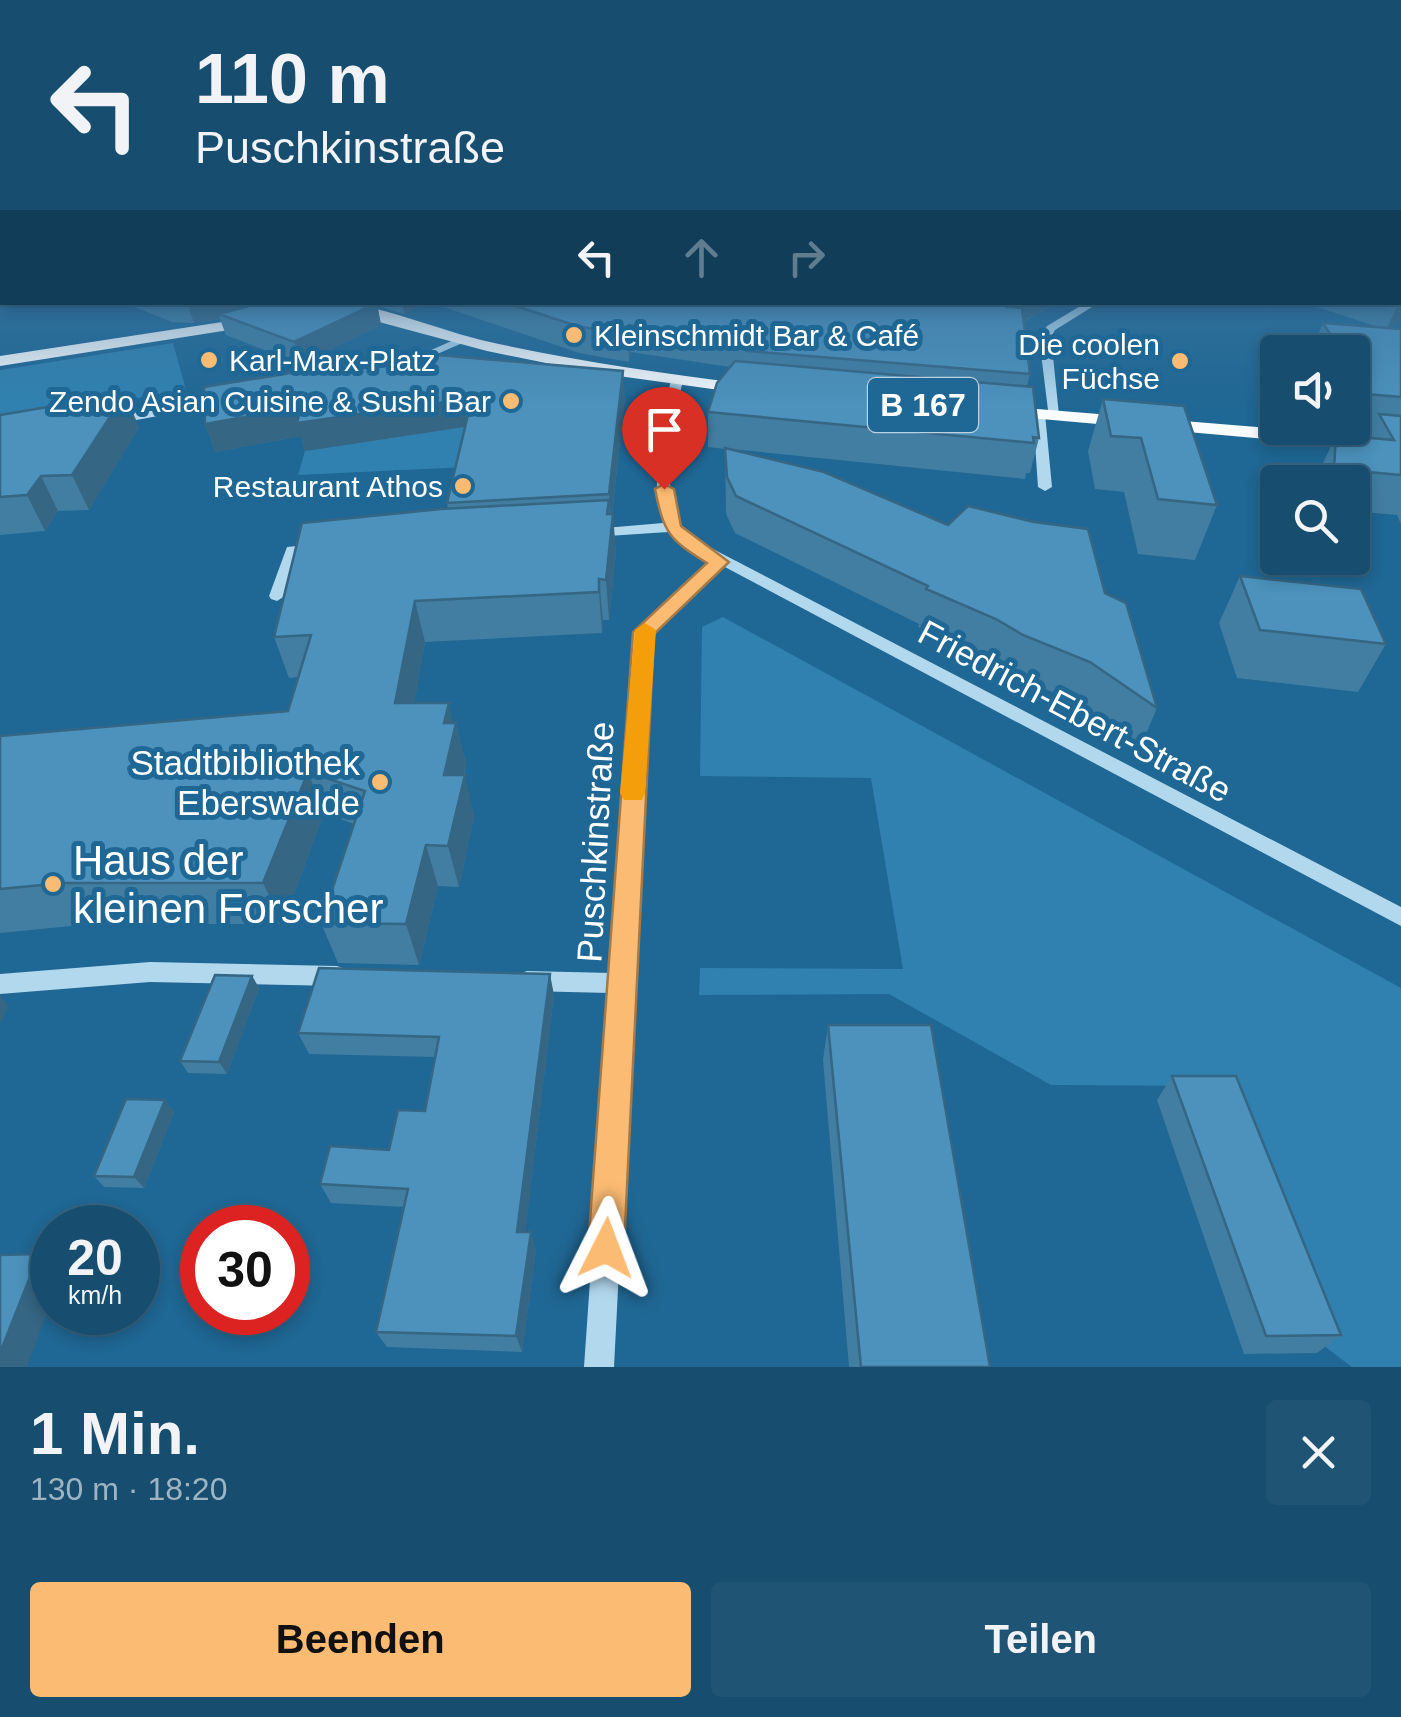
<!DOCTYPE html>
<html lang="de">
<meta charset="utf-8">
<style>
:root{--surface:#174d6f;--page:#205474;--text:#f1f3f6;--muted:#9eb4c3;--line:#366482;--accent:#fcbb72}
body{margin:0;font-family:Arial,sans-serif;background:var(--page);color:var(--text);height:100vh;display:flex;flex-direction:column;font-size:38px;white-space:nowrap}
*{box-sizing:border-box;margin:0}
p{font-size:32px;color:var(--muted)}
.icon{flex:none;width:55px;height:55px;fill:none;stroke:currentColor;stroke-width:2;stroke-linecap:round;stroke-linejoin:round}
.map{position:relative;height:1367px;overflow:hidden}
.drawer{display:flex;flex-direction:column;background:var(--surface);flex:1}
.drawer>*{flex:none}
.hud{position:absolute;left:0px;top:0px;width:1402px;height:305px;box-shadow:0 5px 15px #0003,0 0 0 2px var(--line);background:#174d6f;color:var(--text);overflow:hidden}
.tools{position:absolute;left:1260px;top:335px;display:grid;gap:20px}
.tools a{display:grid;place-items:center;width:110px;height:110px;border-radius:10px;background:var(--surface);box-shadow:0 5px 15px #0003,0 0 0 2px var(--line);font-size:50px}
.speed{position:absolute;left:30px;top:1205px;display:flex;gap:20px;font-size:50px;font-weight:700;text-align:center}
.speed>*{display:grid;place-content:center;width:130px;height:130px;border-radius:50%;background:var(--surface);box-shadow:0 5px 15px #0003,0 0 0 2px var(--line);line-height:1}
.speed small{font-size:25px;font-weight:400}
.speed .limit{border:15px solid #d22;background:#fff;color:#111}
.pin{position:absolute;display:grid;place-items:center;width:85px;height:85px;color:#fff;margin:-102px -42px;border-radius:50% 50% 50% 0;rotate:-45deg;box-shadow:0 0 10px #0007}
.pin .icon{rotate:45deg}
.me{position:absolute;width:110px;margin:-55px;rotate:3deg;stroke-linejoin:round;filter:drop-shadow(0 0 8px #0008)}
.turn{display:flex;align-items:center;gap:35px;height:210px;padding:0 30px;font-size:45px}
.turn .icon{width:130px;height:130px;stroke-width:2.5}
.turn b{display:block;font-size:70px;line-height:85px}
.lanes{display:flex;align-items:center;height:95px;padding:0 30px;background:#0003;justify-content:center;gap:50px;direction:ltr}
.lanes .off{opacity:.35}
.round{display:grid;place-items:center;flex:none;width:105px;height:105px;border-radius:10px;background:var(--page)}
.summary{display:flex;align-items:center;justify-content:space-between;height:170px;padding:0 30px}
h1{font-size:60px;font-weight:600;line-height:75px}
.action{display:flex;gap:20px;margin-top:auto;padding:20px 30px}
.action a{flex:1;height:115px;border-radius:10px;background:var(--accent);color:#111;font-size:40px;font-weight:600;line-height:115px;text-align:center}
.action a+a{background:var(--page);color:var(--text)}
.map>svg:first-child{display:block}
.green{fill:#3081af}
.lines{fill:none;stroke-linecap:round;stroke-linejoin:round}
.minor{fill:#b2d8ee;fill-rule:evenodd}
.major{fill:#f9fcff;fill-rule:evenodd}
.wall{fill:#417ea2}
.shaded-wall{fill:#356684}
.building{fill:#4c92bc;stroke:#356684;stroke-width:2.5}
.route{fill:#fcbb72;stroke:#a47a4a;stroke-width:2.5}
.slow{fill:#f59e0b}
.poi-dot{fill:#fcbb72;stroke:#1f6794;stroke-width:4}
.labels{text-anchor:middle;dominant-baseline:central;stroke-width:10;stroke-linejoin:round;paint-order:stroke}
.far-poi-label{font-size:30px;fill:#fff;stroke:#1f6794;text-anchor:end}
.shield{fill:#1f6794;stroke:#bcd1df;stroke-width:2.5}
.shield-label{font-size:32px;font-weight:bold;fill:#fff}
.street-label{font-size:35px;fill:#fff;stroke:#1f6794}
.poi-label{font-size:35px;fill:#fff;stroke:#1f6794;text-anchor:end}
.near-poi-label{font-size:42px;fill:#fff;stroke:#1f6794;text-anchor:start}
</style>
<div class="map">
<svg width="1401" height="1367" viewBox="0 0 1401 1367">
<rect width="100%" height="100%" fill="#1f6794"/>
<path class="green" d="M 173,343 L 186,390 L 0,421 L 0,370 Z
M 477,425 L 468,467 L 298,475 L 305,451 Z
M 723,617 L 1401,988 L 1401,1367 L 1352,1367 L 1311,1336 L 1212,1086 L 1051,1085 L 889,994 L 699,995 L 700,968 L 903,969 L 871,778 L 700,776 L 702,627 Z"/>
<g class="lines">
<path class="minor" d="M 1087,302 L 1100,302 L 1055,330 L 1051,337 L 1059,415 L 1049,418 L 1039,337 L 1047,326 Z
M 456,339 L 462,342 L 460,344 L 412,365 L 402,363 Z
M 677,376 L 683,380 C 674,420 656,504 688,536 L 1401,907 L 1401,926 L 723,566 L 652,633 L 614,1367 L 584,1367 L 610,993 L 527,991 L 519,988 L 516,981 L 519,974 L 527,971 L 612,973 L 636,631 L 712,560 L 678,542 L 668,532 L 593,537 L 586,533 L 593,529 L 663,523 C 650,477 660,426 671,380 Z
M 226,396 L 232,400 L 230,403 L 114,424 L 108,420 L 114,416 Z
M 1039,410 L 1045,414 L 1052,487 L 1045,491 L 1038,487 L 1033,414 Z
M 317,544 L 322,546 L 325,549 L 322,552 L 298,554 L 285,596 L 277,601 L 271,599 L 269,596 L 287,547 Z
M 150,962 L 337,966 L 345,969 L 348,976 L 345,983 L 337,986 L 150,982 L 0,994 L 0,974 Z"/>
<path class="major" d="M 326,302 C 378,302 438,331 490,342 C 575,361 661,373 748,384 L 757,389 L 748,394 L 590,372 L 487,351 L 379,322 Z
M 255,317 L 261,319 L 261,325 L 0,366 L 0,356 Z
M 1002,406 L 1401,439 L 1401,451 L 996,415 L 993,411 Z"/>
</g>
<path class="wall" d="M 0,217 L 2,217 L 2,257 L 0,257 Z
M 122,302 L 427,302 L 404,314 L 377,306 L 381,325 L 300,364 L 226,335 L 220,319 L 194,323 L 172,322 Z
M 429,302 L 1057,302 L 1024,322 L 1030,374 L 1027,386 L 1039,438 L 1030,473 L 1026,473 L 1025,479 L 731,449 L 1105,593 L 1157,708 L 1140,748 L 1076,702 L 1012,675 L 986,658 L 918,627 L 919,624 L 735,533 L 726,514 L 725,449 L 708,447 L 708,412 L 730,367 L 631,352 L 629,362 L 579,353 Z
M 1312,302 L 1400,302 L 1401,320 L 1389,328 L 1401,329 L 1401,524 L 1397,515 L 1352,511 L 1352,482 L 1318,482 L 1319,472 L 1336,435 L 1367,437 L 1370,432 L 1349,431 L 1347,428 L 1352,428 L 1352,352 L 1311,352 L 1323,323 L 1378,327 L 1311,305 Z
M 625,397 L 612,514 L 616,553 L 609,620 L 603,620 L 602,633 L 425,642 L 414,703 L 453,723 L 456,723 L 466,764 L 464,775 L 474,816 L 459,887 L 438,886 L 419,965 L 338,963 L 321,923 L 354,824 L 324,813 L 283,924 L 92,924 L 0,933 L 0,736 L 288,711 L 298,677 L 289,678 L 274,637 L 448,509 L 447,503 L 465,427 L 305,451 L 301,436 L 215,452 L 205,424 Z
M 1103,399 L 1217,505 L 1195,560 L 1138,554 L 1124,492 L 1095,489 L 1088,451 Z
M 0,415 L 139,427 L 89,510 L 58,511 L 45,531 L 0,535 Z
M 1240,576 L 1386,644 L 1358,692 L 1237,678 L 1219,623 Z
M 252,976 L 259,988 L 227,1074 L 188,1073 L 180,1061 Z
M 554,995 L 525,1232 L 536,1250 L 522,1352 L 387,1347 L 376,1332 L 404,1207 L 331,1203 L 320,1184 L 389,1150 L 425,1111 L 435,1057 L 309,1054 L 298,1033 Z
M 828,1025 L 990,1367 L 849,1367 L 823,1060 Z
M 1172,1076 L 1341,1335 L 1317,1353 L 1244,1354 L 1157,1100 Z
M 165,1100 L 174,1112 L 144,1188 L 104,1187 L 94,1176 Z"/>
<path class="shaded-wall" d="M 187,302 L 290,302 L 219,314 L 220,319 L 194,323 Z
M 402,302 L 427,302 L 404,314 Z
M 1017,302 L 1057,302 L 1004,333 L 1009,307 Z
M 377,303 L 381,325 L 300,364 L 294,342 Z
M 1401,303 L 1401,320 L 1386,330 L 1398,305 Z
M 629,325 L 631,352 L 629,362 L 628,335 Z
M 623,371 L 625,397 L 611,522 L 609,494 Z
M 125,394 L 139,427 L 89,510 L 72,475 Z
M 472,398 L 477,425 L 305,451 L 301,436 L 215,452 L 205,424 L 301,407 Z
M 41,476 L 58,511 L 45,531 L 27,495 Z
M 609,500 L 611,532 L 613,514 L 616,553 L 609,620 L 606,580 Z
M 599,579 L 603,620 L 602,633 L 599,592 Z
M 415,601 L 425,642 L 407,745 L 395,703 Z
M 449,703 L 455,730 L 456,723 L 466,764 L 455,815 L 465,775 L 474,816 L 459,887 L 448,846 L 444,723 Z
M 308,772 L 324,813 L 283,924 L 263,883 Z
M 426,845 L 438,886 L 419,965 L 406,924 Z
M 550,974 L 554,995 L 523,1250 L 517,1232 Z
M 252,976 L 259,988 L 227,1074 L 219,1062 Z
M 0,996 L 9,1006 L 0,1024 Z
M 165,1100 L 174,1112 L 144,1188 L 134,1177 Z
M 531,1232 L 536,1250 L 522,1352 L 516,1336 Z
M 39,1254 L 52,1265 L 52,1300 L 27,1367 L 0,1367 L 0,1353 Z"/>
<path class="building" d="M 0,217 L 2,217 L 2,237 L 0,236 Z
M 1401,240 L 1401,303 L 1398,305 L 1390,302 L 1400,302 Z
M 264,302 L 373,302 L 377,303 L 294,342 L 219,314 Z
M 504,302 L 1017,302 L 1009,307 L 1022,308 L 1030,374 L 747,351 L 753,343 L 629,325 L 628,335 L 577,326 Z
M 1323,323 L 1401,329 L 1401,397 L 1366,394 L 1352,371 L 1352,352 L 1341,352 Z
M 414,353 L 623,371 L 609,494 L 447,503 L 472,398 L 297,423 L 301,407 L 205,424 L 204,387 Z
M 735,361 L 1033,387 L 1039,438 L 1033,437 L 1034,443 L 708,412 L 717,383 Z
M 125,394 L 72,475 L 41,476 L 27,495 L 0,497 L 0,415 Z
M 1103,399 L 1184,406 L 1217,505 L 1158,499 L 1141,438 L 1111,436 Z
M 1379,414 L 1401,416 L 1401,475 L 1334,469 L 1336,435 L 1394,440 Z
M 725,448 L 824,472 L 948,525 L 968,506 L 1034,522 L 1088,529 L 1105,593 L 1126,603 L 1157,708 L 1090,662 L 1023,635 L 996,619 L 926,589 L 928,586 L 736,496 L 727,477 Z
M 609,500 L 607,514 L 613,514 L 606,580 L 599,579 L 599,592 L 415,601 L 395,703 L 449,703 L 444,723 L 456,723 L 444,775 L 465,775 L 448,846 L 426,845 L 406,924 L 321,923 L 365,791 L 308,772 L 263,883 L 63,883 L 0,889 L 0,736 L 288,711 L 311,635 L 274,637 L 302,523 L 441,509 Z
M 1240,576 L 1361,589 L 1386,644 L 1260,630 Z
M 319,968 L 550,974 L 517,1232 L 531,1232 L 516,1336 L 376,1332 L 408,1189 L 320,1184 L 330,1146 L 389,1150 L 398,1110 L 425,1111 L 439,1037 L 298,1033 Z
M 215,975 L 252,976 L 219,1062 L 180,1061 Z
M 828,1025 L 931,1025 L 990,1367 L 861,1367 Z
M 1172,1076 L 1236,1076 L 1341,1335 L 1266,1336 Z
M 126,1099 L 165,1100 L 134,1177 L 94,1176 Z
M 39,1254 L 0,1353 L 0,1255 Z"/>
<linearGradient id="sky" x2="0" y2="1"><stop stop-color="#113951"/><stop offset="0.53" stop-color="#3c749f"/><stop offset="1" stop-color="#3c749f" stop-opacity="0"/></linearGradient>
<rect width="1401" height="409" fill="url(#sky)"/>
<path class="route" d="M 664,484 L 674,489 L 681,526 L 729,562 L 654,634 L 624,1248 L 619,1261 L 606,1267 L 594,1261 L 588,1248 L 633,632 L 707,563 C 669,539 664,534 655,489 Z"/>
<path class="slow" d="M 645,623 L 656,630 L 645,793 L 642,800 L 624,800 L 620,793 L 635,630 Z"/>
<g class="poi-dot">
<circle cx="574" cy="335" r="10"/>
<circle cx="209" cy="360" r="10"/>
<circle cx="1180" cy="361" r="10"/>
<circle cx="511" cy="401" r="10"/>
<circle cx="463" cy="486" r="10"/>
<circle cx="380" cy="782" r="10"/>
<circle cx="53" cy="884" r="10"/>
</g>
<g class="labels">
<g class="far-poi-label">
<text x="594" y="335" text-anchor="start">Kleinschmidt Bar &amp; Café</text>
<text x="1160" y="344">Die coolen<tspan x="1160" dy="34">Füchse</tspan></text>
<text x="229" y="360" text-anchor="start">Karl-Marx-Platz</text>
<text x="491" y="401">Zendo Asian Cuisine &amp; Sushi Bar</text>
<text x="443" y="486">Restaurant Athos</text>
</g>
<rect class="shield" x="868" y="378" width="110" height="54" rx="8"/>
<g class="shield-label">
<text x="923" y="405">B 167</text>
</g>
<g class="street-label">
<text transform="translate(1075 711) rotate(28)">Friedrich-Ebert-Straße</text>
<text transform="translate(595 842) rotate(-87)">Puschkinstraße</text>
</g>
<g class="poi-label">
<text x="360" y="762">Stadtbibliothek<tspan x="360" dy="40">Eberswalde</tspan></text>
</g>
<g class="near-poi-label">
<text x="73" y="860">Haus der<tspan x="73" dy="48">kleinen Forscher</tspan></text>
</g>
</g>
</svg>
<div class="tools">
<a><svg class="icon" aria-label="sound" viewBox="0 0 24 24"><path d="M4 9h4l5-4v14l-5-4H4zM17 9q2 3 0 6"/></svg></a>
<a><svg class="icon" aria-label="search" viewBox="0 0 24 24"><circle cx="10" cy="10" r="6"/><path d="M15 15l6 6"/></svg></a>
</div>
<div class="speed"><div>20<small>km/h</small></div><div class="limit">30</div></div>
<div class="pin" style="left:664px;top:489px;background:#d93025"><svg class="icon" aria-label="arrive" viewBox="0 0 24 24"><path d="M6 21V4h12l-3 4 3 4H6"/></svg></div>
<svg class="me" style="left:606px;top:1248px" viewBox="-20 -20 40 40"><path d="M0-17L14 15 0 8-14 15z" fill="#fcbb72" stroke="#fff" stroke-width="4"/></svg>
<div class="hud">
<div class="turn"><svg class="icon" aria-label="left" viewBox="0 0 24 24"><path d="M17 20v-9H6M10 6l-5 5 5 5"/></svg><div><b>110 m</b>Puschkinstraße</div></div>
<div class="lanes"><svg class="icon" aria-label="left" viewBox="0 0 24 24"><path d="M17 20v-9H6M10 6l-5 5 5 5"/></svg><svg class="icon off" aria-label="ahead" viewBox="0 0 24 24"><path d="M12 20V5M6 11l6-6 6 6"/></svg><svg class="icon off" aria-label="right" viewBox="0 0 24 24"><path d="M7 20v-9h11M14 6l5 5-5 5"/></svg></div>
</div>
</div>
<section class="drawer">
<div class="summary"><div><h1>1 Min.</h1><p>130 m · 18:20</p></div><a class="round"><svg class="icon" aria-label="close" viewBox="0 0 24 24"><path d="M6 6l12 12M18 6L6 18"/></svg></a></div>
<div class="action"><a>Beenden</a><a>Teilen</a></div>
</section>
